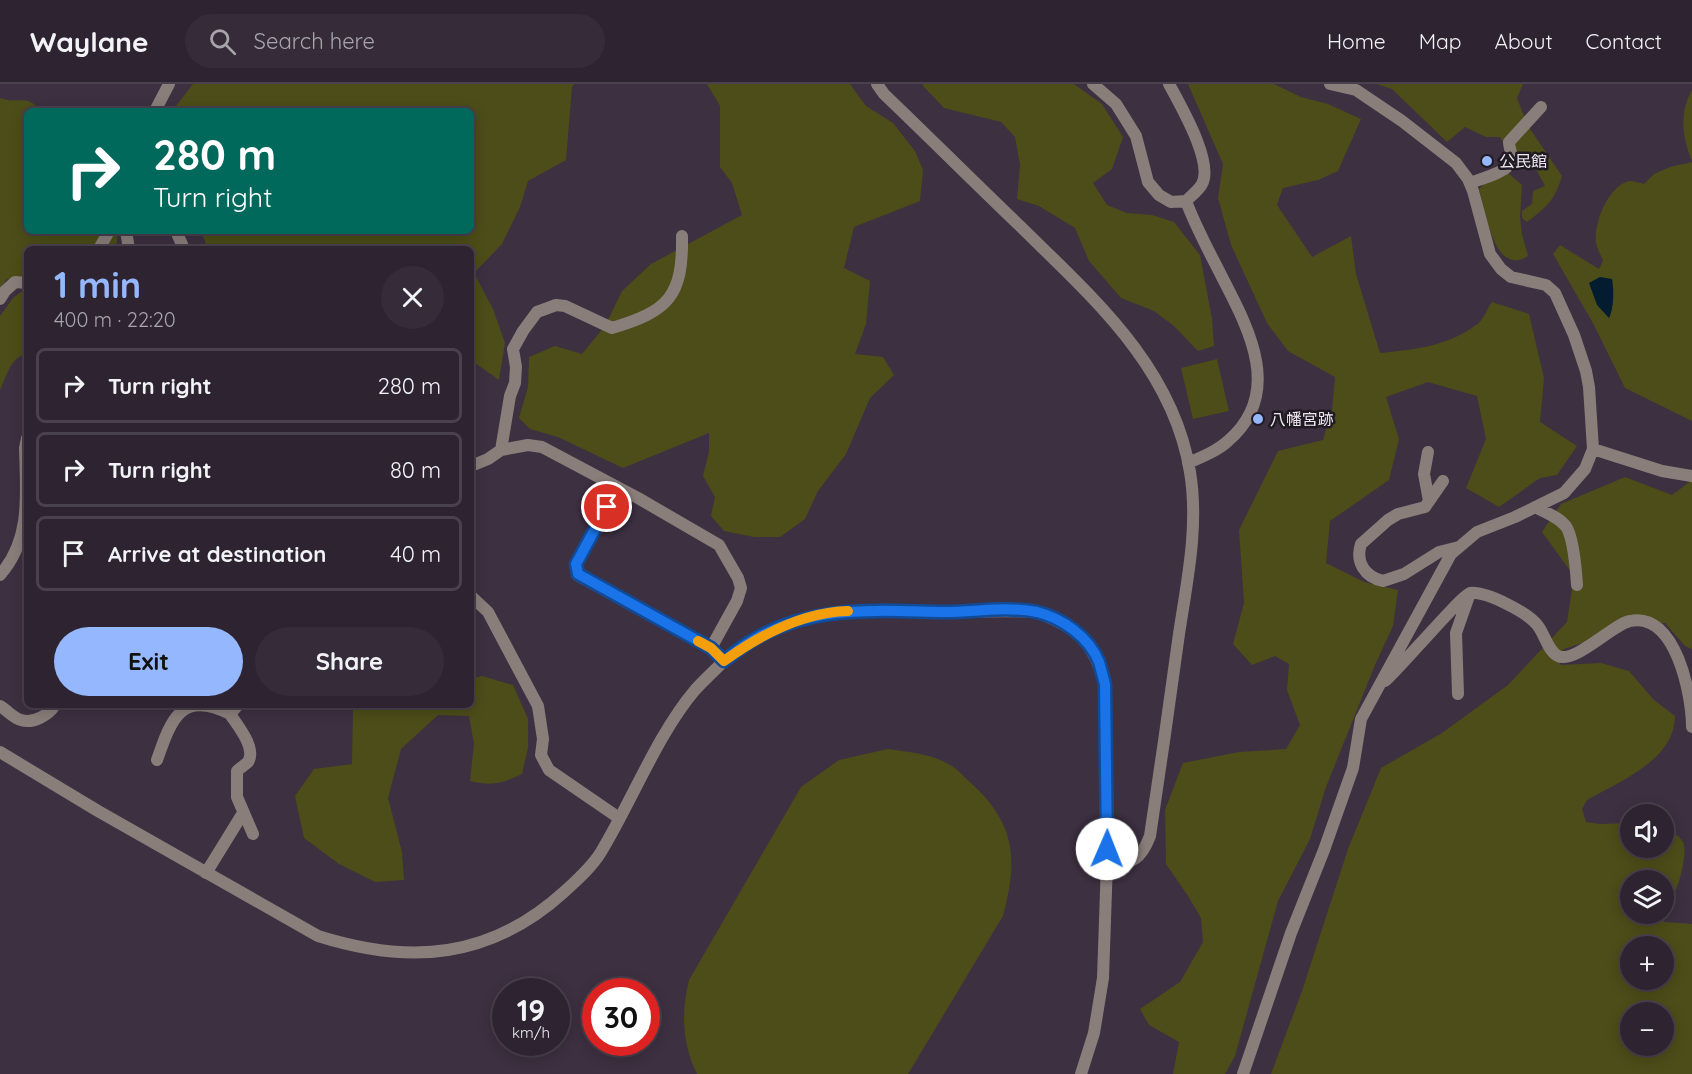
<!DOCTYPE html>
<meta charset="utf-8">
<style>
:root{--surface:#2e2431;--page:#362c39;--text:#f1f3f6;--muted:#a7a4ab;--line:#49414d;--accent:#94b7fd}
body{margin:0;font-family:Quicksand,"Noto Sans JP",sans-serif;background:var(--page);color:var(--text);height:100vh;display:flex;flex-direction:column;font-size:22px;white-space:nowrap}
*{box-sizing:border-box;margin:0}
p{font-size:20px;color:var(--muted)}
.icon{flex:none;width:33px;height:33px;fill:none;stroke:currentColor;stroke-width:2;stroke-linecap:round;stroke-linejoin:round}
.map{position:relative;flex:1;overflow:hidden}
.drawer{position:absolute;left:24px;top:162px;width:450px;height:462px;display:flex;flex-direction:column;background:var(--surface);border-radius:9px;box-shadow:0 3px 15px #0003,0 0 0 2px var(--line)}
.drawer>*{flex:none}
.guide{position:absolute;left:24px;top:24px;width:450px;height:126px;border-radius:9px;box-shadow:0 3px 15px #0003,0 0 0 2px var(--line);background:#00695c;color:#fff;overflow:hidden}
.buttons{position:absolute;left:1620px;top:720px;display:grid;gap:12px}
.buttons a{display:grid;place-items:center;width:54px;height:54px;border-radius:50%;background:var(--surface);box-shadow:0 3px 15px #0003,0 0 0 2px var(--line);font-size:30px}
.speed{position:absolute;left:492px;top:894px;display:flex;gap:12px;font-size:30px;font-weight:700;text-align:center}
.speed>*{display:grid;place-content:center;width:78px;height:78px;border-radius:50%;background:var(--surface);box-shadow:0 3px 15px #0003,0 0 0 2px var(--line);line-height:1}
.speed small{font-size:15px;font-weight:400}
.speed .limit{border:9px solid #d22;background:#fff;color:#111}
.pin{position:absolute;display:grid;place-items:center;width:51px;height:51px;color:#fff;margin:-26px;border:3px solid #fff;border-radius:50%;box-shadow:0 2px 6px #0007}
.me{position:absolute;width:66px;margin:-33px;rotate:1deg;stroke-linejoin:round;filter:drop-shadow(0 0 4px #0008)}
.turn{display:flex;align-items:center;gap:21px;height:126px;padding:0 30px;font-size:27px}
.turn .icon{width:78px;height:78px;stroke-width:2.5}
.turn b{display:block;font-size:42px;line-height:51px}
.round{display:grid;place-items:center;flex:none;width:63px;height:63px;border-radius:32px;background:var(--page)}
.head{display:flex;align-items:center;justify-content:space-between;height:102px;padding:0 30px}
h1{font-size:36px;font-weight:800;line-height:45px;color:var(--accent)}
.cta{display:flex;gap:12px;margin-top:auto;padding:12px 30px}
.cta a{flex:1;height:69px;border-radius:36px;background:var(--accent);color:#111;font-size:24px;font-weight:800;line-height:69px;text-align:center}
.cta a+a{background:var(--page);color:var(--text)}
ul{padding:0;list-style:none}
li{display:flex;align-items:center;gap:18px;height:75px;margin:0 12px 9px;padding:0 18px;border:3px solid var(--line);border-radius:9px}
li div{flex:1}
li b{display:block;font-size:22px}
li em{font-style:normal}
header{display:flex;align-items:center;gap:36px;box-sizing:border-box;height:84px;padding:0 30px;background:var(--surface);border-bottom:2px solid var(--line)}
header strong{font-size:28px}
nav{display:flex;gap:33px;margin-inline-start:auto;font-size:21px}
.search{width:420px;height:54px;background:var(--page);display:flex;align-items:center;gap:15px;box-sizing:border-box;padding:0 21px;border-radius:33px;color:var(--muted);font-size:22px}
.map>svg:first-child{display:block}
.green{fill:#4c4d18;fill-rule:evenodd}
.water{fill:#031c2f}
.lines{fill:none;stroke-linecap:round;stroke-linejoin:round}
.minor{stroke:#8a7e7b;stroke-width:12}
.tertiary{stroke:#8a7e7b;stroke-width:12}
.route-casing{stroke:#114b97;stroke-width:15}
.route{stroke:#1a73e8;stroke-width:10}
.slow{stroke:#f59e0b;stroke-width:10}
.poi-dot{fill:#94b7fd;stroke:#201b22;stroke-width:2}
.labels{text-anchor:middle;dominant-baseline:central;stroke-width:5;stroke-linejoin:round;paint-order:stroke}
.poi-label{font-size:16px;fill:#eee6f1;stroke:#201b22;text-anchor:start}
</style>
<header>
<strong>Waylane</strong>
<div class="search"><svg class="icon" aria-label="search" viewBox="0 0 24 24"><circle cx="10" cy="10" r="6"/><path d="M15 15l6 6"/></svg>Search here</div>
<nav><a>Home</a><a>Map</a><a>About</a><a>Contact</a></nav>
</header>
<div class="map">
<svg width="1692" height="990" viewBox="0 0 1692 990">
<rect width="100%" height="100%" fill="#3d3041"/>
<path class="green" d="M 193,0 L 574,0 L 572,3 L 566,76 L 528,97 L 520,123 L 502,160 L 474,189 L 493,225 L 505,259 L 499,296 L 471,276 L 471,165 L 208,165 L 201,147 L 471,147 L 471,27 L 172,27 Z
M 707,0 L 850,0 L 866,22 L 893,39 L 915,67 L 923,86 L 920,117 L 854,143 L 844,184 L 870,197 L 866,240 L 855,270 L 883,273 L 894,291 L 870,314 L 846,370 L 818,407 L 805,435 L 780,453 L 754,453 L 724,447 L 711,432 L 715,413 L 703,392 L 709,368 L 709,349 L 623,384 L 558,353 L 530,345 L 519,334 L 528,303 L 529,273 L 555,262 L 582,270 L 605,242 L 622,207 L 651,180 L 742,131 L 732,99 L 720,83 L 720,22 Z
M 923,0 L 1074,0 L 1102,20 L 1123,53 L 1112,85 L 1093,99 L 1107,121 L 1127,129 L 1152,131 L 1174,138 L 1200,171 L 1212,235 L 1214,262 L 1198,267 L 1174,242 L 1154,227 L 1121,214 L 1089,177 L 1075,144 L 1039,122 L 1017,115 L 1020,81 L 1015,53 L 1001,38 L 944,24 L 923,2 Z
M 1188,0 L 1274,0 L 1301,13 L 1328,20 L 1361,35 L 1338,87 L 1318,96 L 1283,104 L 1277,121 L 1312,173 L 1351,152 L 1356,190 L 1380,269 C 1413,266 1448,262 1476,241 C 1483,237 1487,225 1492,218 L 1529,230 L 1544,294 L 1540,338 L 1577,362 L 1557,391 L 1540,394 L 1499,423 L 1466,404 L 1486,355 L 1477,312 L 1428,298 L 1386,313 L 1399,355 L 1389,396 L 1330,437 L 1326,479 L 1364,498 L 1398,506 L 1393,542 L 1375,581 L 1326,703 L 1310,755 L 1278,817 L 1235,972 L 1225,990 L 1173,990 L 1179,958 L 1149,941 L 1140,925 L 1180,898 L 1203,858 L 1201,834 L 1188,812 L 1166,780 L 1165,726 L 1183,679 L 1239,668 L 1286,665 L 1300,641 L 1287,606 L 1289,580 L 1275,572 L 1252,581 L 1233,560 L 1244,519 L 1239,446 L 1278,367 L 1323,356 L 1332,326 L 1335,293 L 1288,267 L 1267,239 L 1231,161 L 1218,114 L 1223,80 Z
M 1377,0 L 1523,0 L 1517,14 L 1528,42 L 1562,92 C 1555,116 1547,123 1527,138 L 1522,134 L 1522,127 L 1532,120 L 1533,107 L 1545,102 L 1536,85 L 1526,74 L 1513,75 L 1500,53 L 1486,53 L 1465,43 L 1447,58 L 1392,5 Z
M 1692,6 L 1692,77 C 1682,53 1679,29 1692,6 Z
M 0,14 C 18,21 27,9 40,27 L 27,27 L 27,147 L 118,147 L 117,158 L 114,165 L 27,165 L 27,193 L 7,195 L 0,204 Z
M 1692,78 L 1692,337 L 1625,304 L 1594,241 L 1553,170 L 1560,161 L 1599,185 L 1603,177 C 1601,171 1597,165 1596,159 C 1593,140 1609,100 1630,97 C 1634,97 1640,99 1644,100 L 1654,90 L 1670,83 Z
M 1508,89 L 1522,101 L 1520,133 L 1522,150 L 1528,172 C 1494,194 1485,125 1479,105 L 1490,94 Z
M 27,203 L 27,270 C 10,273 7,292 0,306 L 0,232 L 13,214 Z
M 1217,275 L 1229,327 L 1193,335 L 1181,284 Z
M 1625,393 L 1672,411 L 1692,396 L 1692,565 L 1685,562 L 1665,539 L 1636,541 L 1564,565 L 1559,569 L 1557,575 L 1561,581 L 1601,579 L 1629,587 L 1654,616 L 1675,632 C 1675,676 1620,697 1587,716 L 1582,725 L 1586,738 L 1600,740 L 1630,739 L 1630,764 L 1664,764 L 1664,745 C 1671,747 1679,751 1683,758 C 1688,767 1679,805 1672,813 C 1669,815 1666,816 1664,818 L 1664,796 L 1630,796 L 1630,830 L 1655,830 L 1665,838 L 1692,840 L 1692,990 L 1271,990 L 1302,907 L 1348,765 L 1381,684 L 1442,649 L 1508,601 L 1567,538 L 1574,492 L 1542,448 L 1561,420 ZM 1630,862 L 1664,862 L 1664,896 L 1630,896 ZM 1630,928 L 1664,928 L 1664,962 L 1630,962 Z
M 482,592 L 513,601 L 528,635 L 528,664 L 522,690 C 501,700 492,702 470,697 L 474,660 L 469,632 L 438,631 L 401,665 L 388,714 L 402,768 L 404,796 L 375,798 L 339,780 L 304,754 L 295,712 L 314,685 L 352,680 L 353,626 L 349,621 L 471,621 L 471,595 Z
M 888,665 C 908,668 933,670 950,681 C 958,685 964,693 971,699 C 1016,740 1018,776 1003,832 L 908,990 L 697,990 C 682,960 681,927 689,896 L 801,703 L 839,676 Z"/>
<path class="water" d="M 1600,193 L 1612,195 C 1614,206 1614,224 1609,234 L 1597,221 L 1589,199 Z"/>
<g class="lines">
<path class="minor" d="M 877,0 L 884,10 C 930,54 975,99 1021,143 C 1093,214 1173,283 1190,388 C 1199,442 1187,497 1179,550 C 1170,617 1160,685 1150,752 C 1140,778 1132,778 1106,782
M 1093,0 L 1116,20 L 1136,52 L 1148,98 L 1159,111 L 1171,118 L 1186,117 C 1191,112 1199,106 1202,100 C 1214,78 1180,21 1169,0
M 155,27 L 169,0
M 1470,99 C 1478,96 1510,87 1512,77 C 1513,72 1509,64 1509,58 L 1541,23
M 1186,117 C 1196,144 1210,169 1223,195 C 1250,247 1283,310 1228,357 C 1217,367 1202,373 1188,379
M 126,147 L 129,165
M 176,147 L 184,165
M 99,165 L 109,147
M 0,215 L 5,207 L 15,198 L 27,199
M 1593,365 L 1662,387 L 1692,392
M 501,366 L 510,312 L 515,299 L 516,283 L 513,265 L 523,247 L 537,228 L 556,221 L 565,222 L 612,244 C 669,227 683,212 682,152
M 1428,368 L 1424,390 L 1429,417
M 471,382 L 488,375 L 501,366 L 528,361 L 542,363 L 638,414 L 719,461 L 738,494 L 741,504 L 737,517 L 711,564 L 577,491 L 576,480 L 618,404
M 1443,397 L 1425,423 L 1398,430 L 1388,436 L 1361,460 C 1355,478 1365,493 1383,497 L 1404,490 L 1439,468 L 1459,463
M 1535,423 C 1545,428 1561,434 1567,444 C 1574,457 1576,486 1577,501
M 0,491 C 32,455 26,409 25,364 L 27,354
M 471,512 L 488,528 L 538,622 L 543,655 L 541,671 L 549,686 L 619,734
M 711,564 L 724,577 C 732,571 741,564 750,558 C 809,520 878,527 945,528 C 976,528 1006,526 1036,528 C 1077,543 1093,557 1105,600 L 1108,749 L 1103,894 L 1094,949 L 1081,990
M 1385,597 C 1398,586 1463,510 1470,509 C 1486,507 1529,529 1538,542 C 1545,551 1548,567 1558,572 C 1575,580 1613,540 1630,537 C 1676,527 1692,612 1692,643
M 1458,610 L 1456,549 L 1470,509
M 0,622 C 7,626 13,634 21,636 C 33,640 49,631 55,621
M 230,630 C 237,641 257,664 248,678 C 245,681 240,684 237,687 L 237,713 L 253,750
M 157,676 C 171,636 181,605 230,630 L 238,621
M 206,789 L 243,729
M 1243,990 L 1291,849 L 1324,766 L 1353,684 L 1361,635 L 1451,470 L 1477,448 L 1515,433 L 1564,409 L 1585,385 L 1593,365 L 1589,303 L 1586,287 L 1574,251 L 1555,209 L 1546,201 L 1511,193 L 1501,185 L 1490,170 L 1473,107 L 1468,95 L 1456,79 L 1402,37 L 1356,6 L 1330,0"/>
<path class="tertiary" d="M 0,668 L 98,727 L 318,852 C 410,881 490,875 564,808 C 577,796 592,783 601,768 C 632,717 657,651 695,606 C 704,596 714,587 724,577"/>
</g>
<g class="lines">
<g class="route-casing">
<path id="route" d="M 607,423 L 576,480 L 578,490 L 711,564 L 724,577 C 732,571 741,563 750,558 C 810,520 877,527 945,528 C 975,528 1007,522 1037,528 C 1062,534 1089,553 1099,578 C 1101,585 1103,593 1105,600 L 1107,765"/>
</g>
<use href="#route" class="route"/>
<path class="slow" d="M 698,557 L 711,564 L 724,577 C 760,551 802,528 848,527"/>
</g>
<g class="poi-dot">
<circle cx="1487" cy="77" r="6"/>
<circle cx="1258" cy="335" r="6"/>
</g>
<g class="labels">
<g class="poi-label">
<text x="1499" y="77">公民館</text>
<text x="1270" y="335">八幡宮跡</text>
</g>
</g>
</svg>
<div class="buttons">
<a><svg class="icon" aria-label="sound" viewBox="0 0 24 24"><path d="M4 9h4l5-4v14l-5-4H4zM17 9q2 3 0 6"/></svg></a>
<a><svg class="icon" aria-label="layers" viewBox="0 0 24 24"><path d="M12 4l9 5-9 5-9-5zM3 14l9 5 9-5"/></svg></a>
<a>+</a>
<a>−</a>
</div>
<div class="speed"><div>19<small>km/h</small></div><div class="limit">30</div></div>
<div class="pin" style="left:607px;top:423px;background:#d93025"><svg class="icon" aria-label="arrive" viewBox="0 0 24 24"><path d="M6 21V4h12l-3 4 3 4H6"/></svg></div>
<svg class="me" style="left:1107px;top:765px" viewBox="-20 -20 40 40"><circle r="19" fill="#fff"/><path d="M0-13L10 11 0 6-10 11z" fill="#1a73e8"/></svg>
<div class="guide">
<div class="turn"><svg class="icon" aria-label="right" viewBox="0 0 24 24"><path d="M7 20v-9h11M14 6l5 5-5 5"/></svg><div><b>280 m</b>Turn right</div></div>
</div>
<section class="drawer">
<div class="head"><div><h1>1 min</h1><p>400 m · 22:20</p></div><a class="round"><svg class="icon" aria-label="close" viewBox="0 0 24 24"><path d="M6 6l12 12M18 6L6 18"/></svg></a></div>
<ul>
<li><svg class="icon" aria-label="right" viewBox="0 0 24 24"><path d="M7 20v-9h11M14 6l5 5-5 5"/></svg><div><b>Turn right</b></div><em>280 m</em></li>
<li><svg class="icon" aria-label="right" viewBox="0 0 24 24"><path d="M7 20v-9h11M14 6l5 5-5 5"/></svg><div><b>Turn right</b></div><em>80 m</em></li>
<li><svg class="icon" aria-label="arrive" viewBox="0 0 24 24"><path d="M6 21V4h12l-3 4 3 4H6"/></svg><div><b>Arrive at destination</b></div><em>40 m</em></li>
</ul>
<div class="cta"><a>Exit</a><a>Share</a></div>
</section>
</div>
